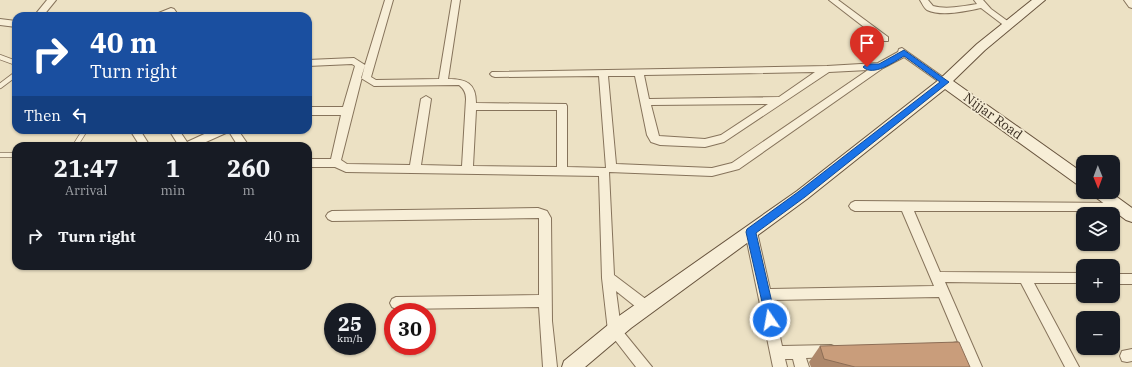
<!DOCTYPE html>
<meta charset="utf-8">
<style>
:root{--surface:#171b24;--page:#242831;--text:#f1f3f6;--muted:#9ea1a6}
body{margin:0;font-family:"IBM Plex Serif",serif;background:var(--page);color:var(--text);height:100vh;display:flex;flex-direction:column;font-size:15px;white-space:nowrap}
*{box-sizing:border-box;margin:0}
p{font-size:13px;color:var(--muted)}
.icon{flex:none;width:22px;height:22px;fill:none;stroke:currentColor;stroke-width:2;stroke-linecap:round;stroke-linejoin:round}
.map{position:relative;flex:1;overflow:hidden}
.sheet{position:absolute;left:12px;top:142px;width:300px;height:128px;display:flex;flex-direction:column;background:var(--surface);border-radius:12px;box-shadow:0 1px 3px #0004}
.sheet>*{flex:none}
.hud{position:absolute;left:12px;top:12px;width:300px;height:122px;border-radius:12px;box-shadow:0 1px 3px #0004;background:#1a4fa0;color:#fff;overflow:hidden}
.needle{width:26px;rotate:179deg}
.tools{position:absolute;left:1076px;top:155px;display:grid;gap:8px}
.tools a{display:grid;place-items:center;width:44px;height:44px;border-radius:8px;background:var(--surface);box-shadow:0 1px 3px #0004;font-size:20px}
.speed{position:absolute;left:324px;top:303px;display:flex;gap:8px;font-size:20px;font-weight:700;text-align:center}
.speed>*{display:grid;place-content:center;width:52px;height:52px;border-radius:50%;background:var(--surface);box-shadow:0 1px 3px #0004;line-height:1}
.speed small{font-size:10px;font-weight:400}
.speed .limit{border:6px solid #d22;background:#fff;color:#111}
.pin{position:absolute;display:grid;place-items:center;width:34px;height:34px;color:#fff;margin:-41px -17px;border-radius:50% 50% 50% 0;rotate:-45deg;box-shadow:0 0 4px #0007}
.pin .icon{rotate:45deg}
.me{position:absolute;width:44px;margin:-22px;rotate:348deg;stroke-linejoin:round;filter:drop-shadow(0 0 3px #0008)}
.turn{display:flex;align-items:center;gap:14px;height:84px;padding:0 12px;font-size:18px}
.turn .icon{width:52px;height:52px;stroke-width:2.5}
.turn b{display:block;font-size:28px;line-height:34px}
.then{display:flex;align-items:center;height:38px;padding:0 12px;background:#0003;gap:8px;font-size:15px}
.eta{display:flex;justify-content:space-evenly;align-items:center;height:68px;text-align:center}
.eta b{font-size:24px;font-weight:800;line-height:28px}
ul{padding:0;list-style:none}
li{display:flex;align-items:center;gap:12px;height:52px;padding:0 12px}
li div{flex:1}
li b{display:block;font-size:15px}
li em{font-style:normal}
.map>svg:first-child{display:block}
.lines{fill:none;stroke-linecap:round;stroke-linejoin:round}
.lane-casing{stroke:#86735b;stroke-width:6}
.street-casing{stroke:#86735b;stroke-width:2}
.secondary-casing{stroke:#68543e;stroke-width:2}
.lane{stroke:#f7eed7;stroke-width:4.5}
.street{fill:#f7eed7;fill-rule:evenodd}
.secondary{fill:#f7eed7;fill-rule:evenodd}
.wall{fill:#ad876a}
.building{fill:#c99d7b;stroke:#8d6e56}
.route{fill:#1a73e8;stroke:#114b97}
.labels{text-anchor:middle;dominant-baseline:central;stroke-width:3.5;stroke-linejoin:round;paint-order:stroke}
.street-label{font-size:13px;fill:#372b1f;stroke:#f4ebd3}
</style>
<div class="map">
<svg width="1132" height="367" viewBox="0 0 1132 367">
<rect width="100%" height="100%" fill="#ece1c4"/>
<g class="lines">
<g class="lane-casing">
<path id="lane" d="M 0,57 L 16,63
M 0,86 L 16,74
M 75,146 L 85,130
M 0,155 L 16,155"/>
</g>
<g class="street-casing">
<path id="street" d="M 47,0 L 56,0 L 43,16 L 34,16 Z
M 385,0 L 393,0 L 371,77 L 376,80 L 439,79 L 452,0 L 460,0 L 448,79 C 466,79 476,83 476,103 L 566,104 L 567,106 L 567,167 L 606,168 L 599,76 L 495,77 L 492,76 L 490,74 L 492,72 L 827,66 L 878,63 L 898,52 L 899,49 L 902,48 L 950,82 L 945,85 L 942,84 L 904,57 L 883,68 L 739,169 L 712,176 L 609,172 L 614,275 L 651,303 L 652,307 L 651,311 L 646,313 L 641,311 L 616,291 L 621,329 L 652,367 L 636,367 L 608,331 L 602,278 L 599,176 L 346,172 L 335,167 L 308,167 L 308,159 L 331,159 L 341,115 L 308,115 L 308,107 L 343,107 L 355,66 L 352,64 L 308,66 L 308,60 L 354,58 L 365,65 L 341,160 L 347,164 L 410,165 L 421,99 L 426,96 L 431,99 L 421,165 L 462,166 L 466,99 C 466,93 464,89 459,85 L 374,86 L 361,78 ZM 868,70 L 732,163 L 712,168 L 616,164 L 608,76 L 635,76 L 647,135 L 651,142 L 660,145 L 705,147 L 724,142 L 829,72 ZM 815,72 L 779,97 L 649,99 L 644,75 ZM 768,104 L 721,135 L 705,139 L 659,136 L 651,105 ZM 476,110 L 557,110 L 557,167 L 473,166 Z
M 829,0 L 838,0 L 888,37 L 888,41 L 882,41 Z
M 920,0 L 928,0 L 933,6 C 947,10 963,6 977,4 L 974,0 L 983,0 L 991,9 L 1013,25 L 1009,28 L 1006,27 L 981,8 C 966,11 942,17 927,10 C 924,8 922,3 920,0 Z
M 1124,0 L 1132,0 L 1132,8 L 1129,7 Z
M 171,8 L 174,9 L 179,16 L 170,16 L 169,14 L 151,16 Z
M 0,19 L 16,21 L 16,27 L 0,25 Z
M 130,130 L 140,130 L 150,146 L 140,146 Z
M 169,130 L 179,130 L 187,142 L 213,130 L 227,130 L 226,133 L 197,146 L 179,146 Z
M 228,130 L 238,130 L 249,146 L 238,146 Z
M 855,201 L 1121,203 L 1123,206 L 1121,209 L 1117,211 L 914,211 L 940,272 L 1083,273 L 1083,283 L 1034,283 L 1079,367 L 1065,367 L 1021,283 L 945,282 L 982,367 L 968,367 L 963,354 L 948,355 L 943,353 L 941,349 L 943,345 L 958,342 L 939,297 L 772,300 L 782,346 L 831,345 L 836,347 L 838,351 L 836,355 L 831,357 L 806,358 L 809,367 L 795,367 L 793,359 L 785,359 L 787,367 L 773,367 L 745,232 L 747,229 L 751,227 L 755,229 L 757,232 L 770,289 L 934,286 L 902,211 L 855,211 L 851,209 L 849,206 L 851,203 Z
M 538,208 L 547,211 L 551,218 L 552,321 L 557,367 L 543,367 L 539,307 L 396,309 L 392,307 L 390,303 L 392,299 L 396,297 L 539,295 L 539,218 L 332,221 L 328,219 L 326,216 L 328,213 L 332,211 Z
M 1113,274 L 1132,274 L 1132,284 L 1113,284 Z
M 1132,349 L 1132,361 L 1127,362 L 1122,361 L 1120,356 L 1122,351 Z"/>
</g>
<g class="secondary-casing">
<path id="secondary" d="M 1032,0 L 1045,0 L 985,50 L 953,81 L 1083,173 L 1083,187 L 1078,185 L 945,89 L 807,199 L 631,328 L 585,367 L 562,367 L 564,361 L 619,316 L 797,191 L 940,79 L 977,44 Z
M 1091,192 L 1110,192 L 1132,208 L 1132,222 L 1126,220 L 1094,196 Z"/>
</g>
<use href="#lane" class="lane"/>
<use href="#street" class="street"/>
<use href="#secondary" class="secondary"/>
</g>
<path class="wall" d="M 820,346 L 970,367 L 811,367 L 809,362 Z"/>
<path class="building" d="M 959,342 L 970,367 L 855,367 L 824,359 L 820,346 Z"/>
<path class="route" d="M 904,50 L 949,82 L 805,197 L 756,233 L 776,320 L 774,324 L 770,325 L 767,324 L 746,232 L 747,229 L 798,192 L 940,82 L 904,56 C 894,62 873,77 863,67 L 867,64 L 879,64 Z"/>
<g class="labels">
<g class="street-label">
<text transform="translate(993 116) rotate(36)">Nijjar Road</text>
</g>
</g>
</svg>
<div class="tools">
<a><svg class="needle" viewBox="-14 -14 28 28"><path d="M0-13l5 13h-10z" fill="#e53935"/><path d="M0 13l5-13h-10z" fill="#9ea1a6"/></svg></a>
<a><svg class="icon" aria-label="layers" viewBox="0 0 24 24"><path d="M12 4l9 5-9 5-9-5zM3 14l9 5 9-5"/></svg></a>
<a>+</a>
<a>−</a>
</div>
<div class="speed"><div>25<small>km/h</small></div><div class="limit">30</div></div>
<div class="pin" style="left:867px;top:67px;background:#d93025"><svg class="icon" aria-label="arrive" viewBox="0 0 24 24"><path d="M6 21V4h12l-3 4 3 4H6"/></svg></div>
<svg class="me" style="left:770px;top:320px" viewBox="-20 -20 40 40"><circle r="17" fill="#1a73e8" stroke="#fff" stroke-width="3"/><path d="M0-11L8 9 0 5-8 9z" fill="#fff"/></svg>
<div class="hud">
<div class="turn"><svg class="icon" aria-label="right" viewBox="0 0 24 24"><path d="M7 20v-9h11M14 6l5 5-5 5"/></svg><div><b>40 m</b>Turn right</div></div>
<div class="then">Then<svg class="icon" aria-label="left" viewBox="0 0 24 24"><path d="M17 20v-9H6M10 6l-5 5 5 5"/></svg></div>
</div>
<section class="sheet">
<div class="eta">
<div><b>21:47</b><p>Arrival</p></div>
<div><b>1</b><p>min</p></div>
<div><b>260</b><p>m</p></div>
</div>
<ul>
<li><svg class="icon" aria-label="right" viewBox="0 0 24 24"><path d="M7 20v-9h11M14 6l5 5-5 5"/></svg><div><b>Turn right</b></div><em>40 m</em></li>
</ul>
</section>
</div>
